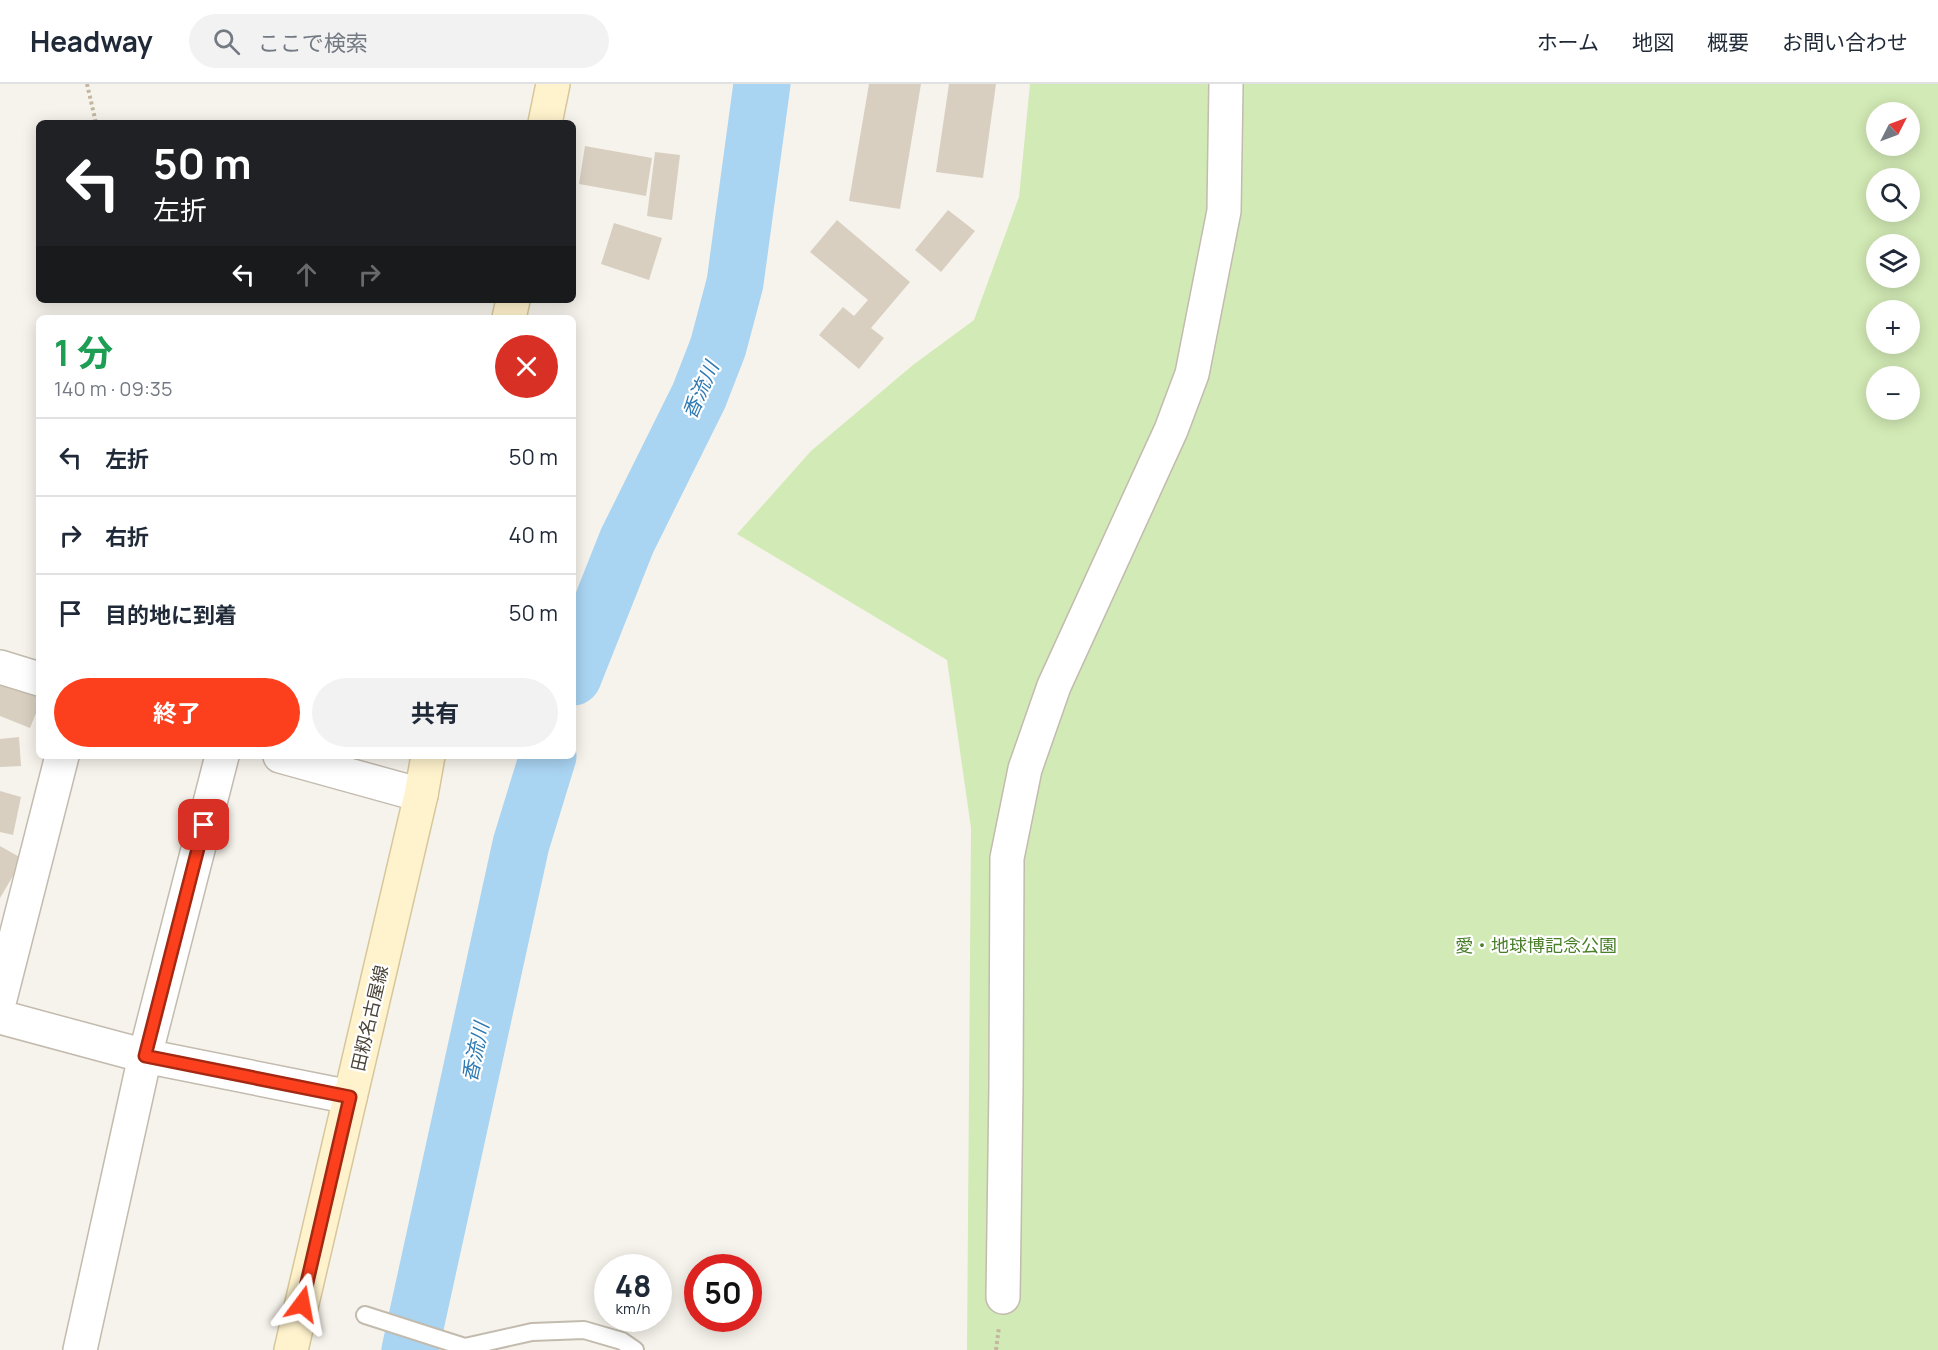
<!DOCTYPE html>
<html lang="ja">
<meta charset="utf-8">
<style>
:root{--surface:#fff;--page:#f2f2f3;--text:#1f2937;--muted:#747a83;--line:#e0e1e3;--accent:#fc3f1d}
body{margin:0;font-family:Manrope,"Noto Sans JP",sans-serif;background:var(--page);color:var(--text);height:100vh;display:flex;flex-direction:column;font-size:22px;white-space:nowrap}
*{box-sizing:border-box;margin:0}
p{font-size:20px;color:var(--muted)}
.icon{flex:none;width:33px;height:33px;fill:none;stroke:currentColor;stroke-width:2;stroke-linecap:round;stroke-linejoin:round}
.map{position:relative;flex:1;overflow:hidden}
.side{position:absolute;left:36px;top:231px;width:540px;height:444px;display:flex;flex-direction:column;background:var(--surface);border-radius:9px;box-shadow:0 3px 15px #0003}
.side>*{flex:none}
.banner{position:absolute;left:36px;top:36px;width:540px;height:183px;border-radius:9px;box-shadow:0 3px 15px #0003;background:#202124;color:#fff;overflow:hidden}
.needle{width:39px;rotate:48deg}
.tools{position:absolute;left:1866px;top:18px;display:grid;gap:12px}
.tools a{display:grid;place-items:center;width:54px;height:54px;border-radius:50%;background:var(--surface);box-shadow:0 3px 15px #0003;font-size:30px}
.speed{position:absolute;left:594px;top:1170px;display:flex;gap:12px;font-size:30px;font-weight:700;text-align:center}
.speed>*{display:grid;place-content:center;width:78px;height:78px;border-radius:50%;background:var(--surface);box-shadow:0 3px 15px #0003;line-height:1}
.speed small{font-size:15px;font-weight:400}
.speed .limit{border:9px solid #d22;background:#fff;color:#111}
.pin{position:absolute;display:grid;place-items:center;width:51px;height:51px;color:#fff;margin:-26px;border-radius:12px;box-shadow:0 3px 9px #0006}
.me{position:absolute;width:66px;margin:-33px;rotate:13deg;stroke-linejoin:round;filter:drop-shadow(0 0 4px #0008)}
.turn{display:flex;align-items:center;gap:21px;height:126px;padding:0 18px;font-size:27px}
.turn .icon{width:78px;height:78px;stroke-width:2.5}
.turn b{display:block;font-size:42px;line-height:51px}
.lanes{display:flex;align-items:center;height:57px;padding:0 18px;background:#0003;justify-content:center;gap:30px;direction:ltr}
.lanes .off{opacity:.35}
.round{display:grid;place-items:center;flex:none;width:63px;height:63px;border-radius:32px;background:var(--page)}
.head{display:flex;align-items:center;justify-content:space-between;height:102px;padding:0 18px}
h1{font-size:36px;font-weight:700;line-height:45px;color:#1e9e55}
.action{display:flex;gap:12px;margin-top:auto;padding:12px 18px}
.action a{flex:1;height:69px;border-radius:36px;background:var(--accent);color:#fff;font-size:24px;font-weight:700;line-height:69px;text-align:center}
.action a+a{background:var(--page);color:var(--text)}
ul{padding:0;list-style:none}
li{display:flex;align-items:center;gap:18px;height:78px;padding:0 18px;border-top:2px solid var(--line)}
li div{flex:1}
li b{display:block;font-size:22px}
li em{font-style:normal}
header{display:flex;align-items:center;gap:36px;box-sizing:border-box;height:84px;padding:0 30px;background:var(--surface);border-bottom:2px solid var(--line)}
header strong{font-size:28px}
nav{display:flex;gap:33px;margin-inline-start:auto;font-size:21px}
.search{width:420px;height:54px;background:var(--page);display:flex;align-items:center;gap:15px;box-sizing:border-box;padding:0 21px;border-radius:33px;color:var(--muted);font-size:22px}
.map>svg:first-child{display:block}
.green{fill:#d2eab5;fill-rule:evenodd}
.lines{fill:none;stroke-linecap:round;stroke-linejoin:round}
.river{stroke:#a9d4f2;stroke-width:57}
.building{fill:#d8cfc1}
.service-casing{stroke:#c2bbae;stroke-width:20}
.minor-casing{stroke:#c2bbae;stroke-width:36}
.secondary-casing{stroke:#d6c79b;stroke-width:36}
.path{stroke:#c4b79f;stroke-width:4;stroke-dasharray:3 3;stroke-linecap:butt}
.service{stroke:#fff;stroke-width:16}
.minor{stroke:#fff;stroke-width:33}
.secondary{stroke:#fff3cd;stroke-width:33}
.route-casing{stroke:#a42913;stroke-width:15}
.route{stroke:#fc3f1d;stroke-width:10}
.labels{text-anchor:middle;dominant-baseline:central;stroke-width:4.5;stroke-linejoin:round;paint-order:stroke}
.park-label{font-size:18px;fill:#4a7f2a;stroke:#fff}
.street-label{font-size:18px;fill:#4b4439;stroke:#fff}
.water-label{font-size:20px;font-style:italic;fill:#2e7ab2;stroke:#fff}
</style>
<header>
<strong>Headway</strong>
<div class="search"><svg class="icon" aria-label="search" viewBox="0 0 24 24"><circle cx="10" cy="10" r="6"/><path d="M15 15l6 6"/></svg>ここで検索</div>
<nav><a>ホーム</a><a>地図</a><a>概要</a><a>お問い合わせ</a></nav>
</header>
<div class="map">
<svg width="1938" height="1266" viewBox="0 0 1938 1266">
<rect width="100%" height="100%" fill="#f6f3ec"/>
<path class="green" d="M 1030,0 L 1938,0 L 1938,1266 L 967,1266 L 971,744 L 947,576 L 737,450 L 811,367 L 913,281 L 974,236 L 1019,113 ZM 1876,28 L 1910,28 L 1910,62 L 1876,62 ZM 1876,94 L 1910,94 L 1910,128 L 1876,128 ZM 1876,160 L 1910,160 L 1910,194 L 1876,194 ZM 1876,226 L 1910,226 L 1910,260 L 1876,260 ZM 1876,292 L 1910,292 L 1910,326 L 1876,326 Z"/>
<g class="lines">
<path class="river" d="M 573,593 L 627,457 L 699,312 L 718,263 L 735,199 L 762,0
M 410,1266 L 521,760 L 548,672"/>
</g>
<path class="building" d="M 869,0 L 921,0 L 900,125 L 849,117 Z
M 949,0 L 996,0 L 983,94 L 936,88 Z
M 585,62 L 652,74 L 646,112 L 579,100 Z
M 655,68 L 680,71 L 672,136 L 647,132 Z
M 948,126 L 975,147 L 941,188 L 915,166 Z
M 837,136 L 910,198 L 871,244 L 884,254 L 859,285 L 819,251 L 843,223 L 854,232 L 868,216 L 810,168 Z
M 614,139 L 662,154 L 649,196 L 601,180 Z
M 0,584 L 39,600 L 39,622 L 30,644 L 0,632 Z
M 19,653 L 21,682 L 0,683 L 0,655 Z
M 0,707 L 21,713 L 13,751 L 0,748 Z
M 0,762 L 23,775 L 0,814 Z"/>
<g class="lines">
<g class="service-casing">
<path id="service" d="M 365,1231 L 465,1263 L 532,1248 L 584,1246 L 622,1257 L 635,1266"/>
</g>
<g class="minor-casing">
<path id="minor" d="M 0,583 L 39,595
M 280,672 L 421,711
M 0,915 L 62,672
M 0,933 L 145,972 L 350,1013
M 1003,1213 L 1006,1002 L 1007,774 L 1025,685 L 1054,602 L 1171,346 L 1192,290 L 1224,127 L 1226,0
M 80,1266 L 145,972 L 222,672"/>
</g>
<g class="secondary-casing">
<path id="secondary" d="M 545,39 L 553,0
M 509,234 L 513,216
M 291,1266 L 421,711 L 428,672"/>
</g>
<path class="path" d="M 87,0 L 96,39
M 996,1266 L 999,1243"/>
<use href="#service" class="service"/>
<use href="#minor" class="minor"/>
<use href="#secondary" class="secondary"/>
</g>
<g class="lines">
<g class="route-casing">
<path id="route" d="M 204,741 L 145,972 L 350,1013 L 302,1220"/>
</g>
<use href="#route" class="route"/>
</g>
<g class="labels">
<g class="park-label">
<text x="1536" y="861">愛・地球博記念公園</text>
</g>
<g class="street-label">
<text transform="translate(369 934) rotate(-77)">田籾名古屋線</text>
</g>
<g class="water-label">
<text transform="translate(700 306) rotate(-66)">香流川</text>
<text transform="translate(475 968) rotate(-78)">香流川</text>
</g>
</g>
</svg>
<div class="tools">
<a><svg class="needle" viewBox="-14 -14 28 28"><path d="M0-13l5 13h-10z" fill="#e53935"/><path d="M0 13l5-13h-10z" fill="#747a83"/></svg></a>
<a><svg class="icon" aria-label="search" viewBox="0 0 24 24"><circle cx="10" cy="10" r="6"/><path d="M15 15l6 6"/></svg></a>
<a><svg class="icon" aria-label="layers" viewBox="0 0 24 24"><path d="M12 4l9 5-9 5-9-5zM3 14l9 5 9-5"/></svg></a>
<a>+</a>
<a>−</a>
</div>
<div class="speed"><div>48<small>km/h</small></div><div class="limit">50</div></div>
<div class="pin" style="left:204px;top:741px;background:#d93025"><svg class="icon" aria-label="arrive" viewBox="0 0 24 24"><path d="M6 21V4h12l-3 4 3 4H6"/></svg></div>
<svg class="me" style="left:302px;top:1220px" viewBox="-20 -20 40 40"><path d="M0-17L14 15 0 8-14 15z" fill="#fc3f1d" stroke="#fff" stroke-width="4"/></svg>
<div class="banner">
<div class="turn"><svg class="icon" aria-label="left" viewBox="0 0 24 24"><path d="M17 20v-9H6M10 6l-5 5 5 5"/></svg><div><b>50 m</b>左折</div></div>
<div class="lanes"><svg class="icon" aria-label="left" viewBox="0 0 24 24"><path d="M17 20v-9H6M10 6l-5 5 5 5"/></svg><svg class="icon off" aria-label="ahead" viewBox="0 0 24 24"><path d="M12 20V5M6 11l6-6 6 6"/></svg><svg class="icon off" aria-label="right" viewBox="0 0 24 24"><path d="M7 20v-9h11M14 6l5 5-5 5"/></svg></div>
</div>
<section class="side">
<div class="head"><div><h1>1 分</h1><p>140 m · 09:35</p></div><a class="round" style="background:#d93025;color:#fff"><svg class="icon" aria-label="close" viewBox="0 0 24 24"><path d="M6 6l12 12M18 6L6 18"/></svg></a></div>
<ul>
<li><svg class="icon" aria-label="left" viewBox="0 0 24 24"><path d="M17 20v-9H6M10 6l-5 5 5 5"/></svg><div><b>左折</b></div><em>50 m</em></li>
<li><svg class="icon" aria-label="right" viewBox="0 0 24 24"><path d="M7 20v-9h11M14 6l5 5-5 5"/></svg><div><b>右折</b></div><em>40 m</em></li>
<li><svg class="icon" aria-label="arrive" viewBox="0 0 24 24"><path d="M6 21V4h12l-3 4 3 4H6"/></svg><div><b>目的地に到着</b></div><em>50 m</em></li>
</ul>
<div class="action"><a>終了</a><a>共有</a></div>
</section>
</div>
